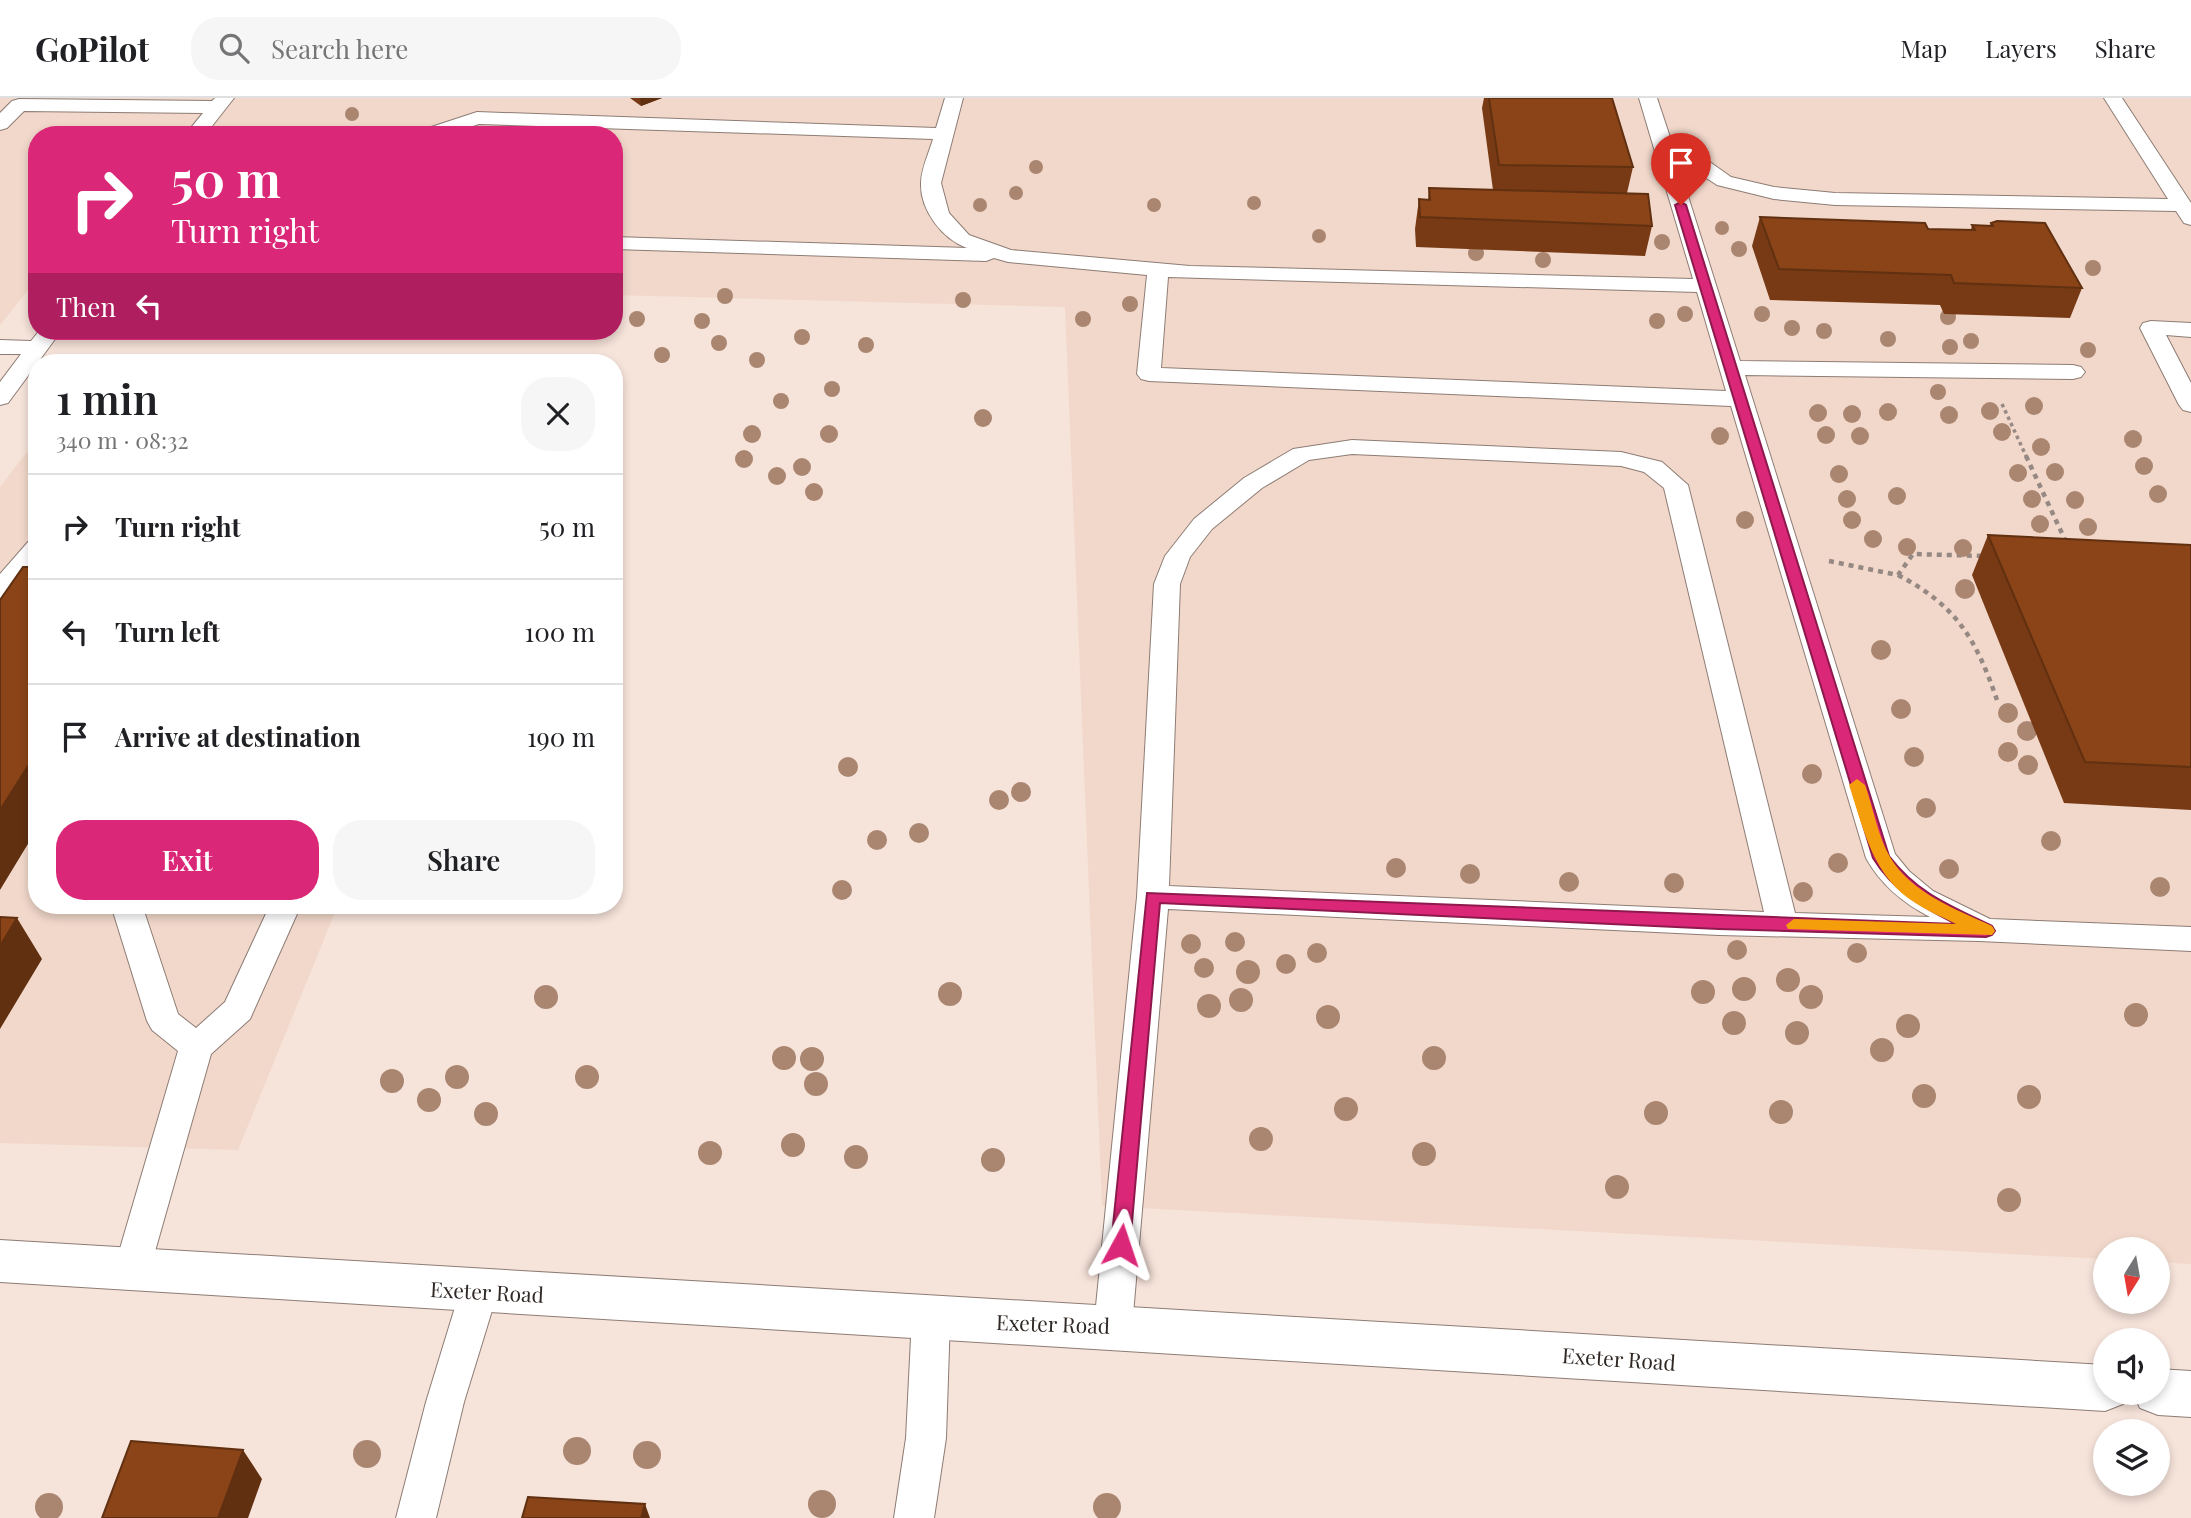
<!DOCTYPE html>
<meta charset="utf-8">
<style>
:root{--surface:#fff;--page:#f6f6f6;--text:#202124;--muted:#757577;--line:#e0e0e0;--accent:#db2777}
body{margin:0;font-family:"Playfair Display",serif;background:var(--page);color:var(--text);height:100vh;display:flex;flex-direction:column;font-size:26px;white-space:nowrap}
*{box-sizing:border-box;margin:0}
p{font-size:23px;color:var(--muted)}
.icon{flex:none;width:38px;height:38px;fill:none;stroke:currentColor;stroke-width:2;stroke-linecap:round;stroke-linejoin:round}
.map{position:relative;flex:1;overflow:hidden}
.sheet{position:absolute;left:28px;top:256px;width:595px;height:560px;display:flex;flex-direction:column;background:var(--surface);border-radius:28px;box-shadow:0 4px 10px #0003}
.sheet>*{flex:none}
.top-card{position:absolute;left:28px;top:28px;width:595px;height:214px;border-radius:28px;box-shadow:0 4px 10px #0003;background:#db2777;color:#fff;overflow:hidden}
.needle{width:46px;rotate:191deg}
.tools{position:absolute;left:2093px;top:1139px;display:grid;gap:14px}
.tools a{display:grid;place-items:center;width:77px;height:77px;border-radius:50%;background:var(--surface);box-shadow:0 4px 10px #0003;font-size:35px}
.pin{position:absolute;display:grid;place-items:center;width:60px;height:60px;color:#fff;margin:-72px -30px;border-radius:50% 50% 50% 0;rotate:-45deg;box-shadow:0 0 7px #0007}
.pin .icon{rotate:45deg}
.me{position:absolute;width:77px;margin:-38px;rotate:5deg;stroke-linejoin:round;filter:drop-shadow(0 0 5px #0008)}
.turn{display:flex;align-items:center;gap:24px;height:147px;padding:0 28px;font-size:32px}
.turn .icon{width:91px;height:91px;stroke-width:2.5}
.turn b{display:block;font-size:49px;line-height:60px}
.then{display:flex;align-items:center;height:66px;padding:0 28px;background:#0003;gap:14px;font-size:26px}
.round{display:grid;place-items:center;flex:none;width:74px;height:74px;border-radius:28px;background:var(--page)}
.summary{display:flex;align-items:center;justify-content:space-between;height:119px;padding:0 28px}
h1{font-size:42px;font-weight:600;line-height:52px}
.button{display:flex;gap:14px;margin-top:auto;padding:14px 28px}
.button a{flex:1;height:80px;border-radius:28px;background:var(--accent);color:#fff;font-size:28px;font-weight:600;line-height:80px;text-align:center}
.button a+a{background:var(--page);color:var(--text)}
ul{padding:0;list-style:none}
li{display:flex;align-items:center;gap:21px;height:105px;padding:0 28px;border-top:2px solid var(--line)}
li div{flex:1}
li b{display:block;font-size:26px}
li em{font-style:normal}
header{display:flex;align-items:center;gap:42px;box-sizing:border-box;height:98px;padding:0 35px;background:var(--surface);border-bottom:2px solid var(--line)}
header strong{font-size:33px}
nav{display:flex;gap:38px;margin-inline-start:auto;font-size:24px}
.search{width:490px;height:63px;background:var(--page);display:flex;align-items:center;gap:18px;box-sizing:border-box;padding:0 24px;border-radius:28px;color:var(--muted);font-size:26px}
.map>svg:first-child{display:block}
.built{fill:#f1d8ca}
.lines{fill:none;stroke-linecap:round;stroke-linejoin:round}
.service-casing{stroke:#8d7c74;stroke-width:2}
.secondary-casing{stroke:#8d7c74;stroke-width:2}
.path-far1{stroke:#968882;stroke-width:3.5;stroke-dasharray:3.5 3.5;stroke-linecap:butt}
.path{stroke:#968882;stroke-width:4.5;stroke-dasharray:5 5;stroke-linecap:butt}
.service{fill:#fff;fill-rule:evenodd}
.secondary{fill:#fff;fill-rule:evenodd}
.tree{fill:#aa8671}
.wall{fill:#773a15}
.shaded-wall{fill:#613011}
.building{fill:#8a4418;stroke:#613011;stroke-width:2}
.route{fill:#db2777;stroke:#8e194d;stroke-width:2}
.slow{fill:#f59e0b}
.labels{text-anchor:middle;dominant-baseline:central;stroke-width:7;stroke-linejoin:round;paint-order:stroke}
.near-street-label{font-size:21px;fill:#2f2824;stroke:#fff}
</style>
<header>
<strong>GoPilot</strong>
<div class="search"><svg class="icon" aria-label="search" viewBox="0 0 24 24"><circle cx="10" cy="10" r="6"/><path d="M15 15l6 6"/></svg>Search here</div>
<nav><a>Map</a><a>Layers</a><a>Share</a></nav>
</header>
<div class="map">
<svg width="2191" height="1420" viewBox="0 0 2191 1420">
<rect width="100%" height="100%" fill="#f6e3da"/>
<path class="built" d="M 0,0 L 2191,0 L 2191,1166 L 2158,1164 L 2158,1152 L 2105,1152 L 2105,1161 L 1102,1108 L 1065,209 L 614,197 L 614,37 L 37,37 L 37,181 L 0,227 Z
M 30,350 L 37,350 L 37,807 L 338,807 L 238,1052 L 0,1045 L 0,389 Z"/>
<g class="lines">
<g class="service-casing">
<path id="service" d="M 215,0 L 234,0 L 205,37 L 185,37 L 203,15 L 24,13 L 7,30 L 0,32 L 0,15 L 12,3 L 19,1 L 212,3 Z
M 945,0 L 963,0 L 941,85 L 949,115 L 969,137 L 1011,152 L 1190,168 L 1693,181 L 1639,0 L 1657,0 L 1673,48 L 1690,50 L 1731,79 L 1774,89 L 1835,95 L 2168,101 L 2104,0 L 2122,0 L 2191,105 L 2191,127 L 2184,125 L 2176,113 L 1835,107 L 1774,101 L 1717,87 L 1676,60 L 1740,263 L 2073,267 L 2081,269 L 2085,274 L 2081,279 L 2073,281 L 1745,277 L 1895,756 L 1909,773 L 1933,793 L 1990,821 L 2191,829 L 2191,853 L 1979,843 L 1719,837 L 1168,811 L 1132,1228 L 1126,1240 L 1113,1245 L 1100,1240 L 1094,1228 L 1137,799 L 1154,486 L 1165,458 L 1194,421 L 1244,380 L 1293,351 L 1352,342 L 1621,354 L 1662,364 L 1688,387 L 1795,815 L 1930,819 C 1903,805 1881,787 1866,760 L 1731,308 L 1149,283 L 1141,281 L 1137,276 L 1147,177 L 1008,164 L 994,160 L 986,163 L 614,151 L 614,139 L 967,150 C 942,141 920,112 921,85 C 921,71 929,55 933,41 L 479,26 L 446,37 L 416,37 L 419,33 L 477,14 L 936,30 ZM 1168,179 L 1697,194 L 1726,293 L 1161,270 ZM 1352,356 L 1621,368 L 1644,374 L 1664,390 L 1764,814 L 1169,788 L 1180,486 L 1190,459 L 1212,431 L 1262,390 L 1309,362 Z
M 2151,223 L 2191,225 L 2191,239 L 2166,237 L 2191,285 L 2191,314 L 2183,312 L 2179,307 L 2140,230 L 2143,225 Z
M 39,233 L 61,233 L 8,305 L 0,307 L 0,284 L 21,256 L 0,256 L 0,242 L 31,243 Z
M 37,442 L 37,467 L 9,499 L 0,501 L 0,476 L 28,444 Z
M 111,807 L 142,807 L 178,916 L 196,930 L 225,904 L 270,807 L 301,807 L 250,921 L 211,956 L 150,1171 L 145,1182 L 132,1187 L 119,1182 L 114,1171 L 178,953 L 152,932 L 147,923 Z
M 479,1177 L 492,1181 L 498,1193 L 464,1304 L 436,1420 L 396,1420 L 426,1304 L 460,1193 L 466,1181 Z
M 931,1203 L 944,1208 L 950,1220 L 946,1340 L 934,1420 L 894,1420 L 906,1340 L 912,1220 L 918,1208 Z"/>
</g>
<g class="secondary-casing">
<path id="secondary" d="M 0,1142 L 2105,1267 L 2105,1295 L 2128,1295 L 2123,1306 L 2105,1313 L 0,1184 Z
M 2158,1271 L 2191,1273 L 2191,1319 L 2158,1317 L 2140,1310 L 2133,1295 L 2158,1295 Z"/>
</g>
<path class="path-far1" d="M 2002,306 L 2027,360"/>
<path class="path" d="M 2026,358 L 2066,444
M 1829,463 L 1898,477 L 1913,456 L 1984,458
M 1898,477 C 1957,508 1976,541 1997,602"/>
<use href="#service" class="service"/>
<use href="#secondary" class="secondary"/>
</g>
<g class="tree">
<circle cx="352" cy="16" r="7"/>
<circle cx="1036" cy="69" r="7"/>
<circle cx="1016" cy="95" r="7"/>
<circle cx="1254" cy="105" r="7"/>
<circle cx="980" cy="107" r="7"/>
<circle cx="1154" cy="107" r="7"/>
<circle cx="1722" cy="130" r="7"/>
<circle cx="1319" cy="138" r="7"/>
<circle cx="1662" cy="144" r="8"/>
<circle cx="1739" cy="151" r="8"/>
<circle cx="1476" cy="155" r="8"/>
<circle cx="1543" cy="162" r="8"/>
<circle cx="2093" cy="170" r="8"/>
<circle cx="725" cy="198" r="8"/>
<circle cx="963" cy="202" r="8"/>
<circle cx="1130" cy="206" r="8"/>
<circle cx="1685" cy="216" r="8"/>
<circle cx="1762" cy="216" r="8"/>
<circle cx="1948" cy="219" r="8"/>
<circle cx="637" cy="221" r="8"/>
<circle cx="1083" cy="221" r="8"/>
<circle cx="702" cy="223" r="8"/>
<circle cx="1657" cy="223" r="8"/>
<circle cx="1792" cy="230" r="8"/>
<circle cx="1824" cy="233" r="8"/>
<circle cx="802" cy="239" r="8"/>
<circle cx="1888" cy="241" r="8"/>
<circle cx="1971" cy="243" r="8"/>
<circle cx="719" cy="245" r="8"/>
<circle cx="866" cy="247" r="8"/>
<circle cx="1950" cy="249" r="8"/>
<circle cx="2088" cy="252" r="8"/>
<circle cx="662" cy="257" r="8"/>
<circle cx="757" cy="262" r="8"/>
<circle cx="832" cy="291" r="8"/>
<circle cx="1938" cy="294" r="8"/>
<circle cx="781" cy="303" r="8"/>
<circle cx="2034" cy="308" r="9"/>
<circle cx="1990" cy="313" r="9"/>
<circle cx="1888" cy="314" r="9"/>
<circle cx="1818" cy="315" r="9"/>
<circle cx="1852" cy="316" r="9"/>
<circle cx="1949" cy="317" r="9"/>
<circle cx="983" cy="320" r="9"/>
<circle cx="2002" cy="334" r="9"/>
<circle cx="752" cy="336" r="9"/>
<circle cx="829" cy="336" r="9"/>
<circle cx="1826" cy="337" r="9"/>
<circle cx="1720" cy="338" r="9"/>
<circle cx="1860" cy="338" r="9"/>
<circle cx="2133" cy="341" r="9"/>
<circle cx="2041" cy="349" r="9"/>
<circle cx="744" cy="361" r="9"/>
<circle cx="2144" cy="368" r="9"/>
<circle cx="802" cy="369" r="9"/>
<circle cx="2055" cy="374" r="9"/>
<circle cx="2018" cy="375" r="9"/>
<circle cx="1839" cy="376" r="9"/>
<circle cx="777" cy="378" r="9"/>
<circle cx="814" cy="394" r="9"/>
<circle cx="2158" cy="396" r="9"/>
<circle cx="1897" cy="398" r="9"/>
<circle cx="1847" cy="401" r="9"/>
<circle cx="2032" cy="401" r="9"/>
<circle cx="2075" cy="402" r="9"/>
<circle cx="1745" cy="422" r="9"/>
<circle cx="1852" cy="422" r="9"/>
<circle cx="2040" cy="426" r="9"/>
<circle cx="2088" cy="429" r="9"/>
<circle cx="1873" cy="441" r="9"/>
<circle cx="1907" cy="449" r="9"/>
<circle cx="1963" cy="450" r="9"/>
<circle cx="1965" cy="491" r="10"/>
<circle cx="1881" cy="552" r="10"/>
<circle cx="1901" cy="611" r="10"/>
<circle cx="2008" cy="615" r="10"/>
<circle cx="2027" cy="633" r="10"/>
<circle cx="2008" cy="654" r="10"/>
<circle cx="1914" cy="659" r="10"/>
<circle cx="2028" cy="667" r="10"/>
<circle cx="848" cy="669" r="10"/>
<circle cx="1812" cy="676" r="10"/>
<circle cx="1021" cy="694" r="10"/>
<circle cx="999" cy="702" r="10"/>
<circle cx="1926" cy="710" r="10"/>
<circle cx="919" cy="735" r="10"/>
<circle cx="877" cy="742" r="10"/>
<circle cx="2051" cy="743" r="10"/>
<circle cx="1838" cy="765" r="10"/>
<circle cx="1396" cy="770" r="10"/>
<circle cx="1949" cy="771" r="10"/>
<circle cx="1470" cy="776" r="10"/>
<circle cx="1569" cy="784" r="10"/>
<circle cx="1674" cy="785" r="10"/>
<circle cx="2160" cy="789" r="10"/>
<circle cx="842" cy="792" r="10"/>
<circle cx="1803" cy="794" r="10"/>
<circle cx="1235" cy="844" r="10"/>
<circle cx="1191" cy="846" r="10"/>
<circle cx="1737" cy="852" r="10"/>
<circle cx="1317" cy="855" r="10"/>
<circle cx="1857" cy="855" r="10"/>
<circle cx="1286" cy="866" r="10"/>
<circle cx="1204" cy="870" r="10"/>
<circle cx="1248" cy="874" r="12"/>
<circle cx="1788" cy="882" r="12"/>
<circle cx="1744" cy="891" r="12"/>
<circle cx="1703" cy="894" r="12"/>
<circle cx="950" cy="896" r="12"/>
<circle cx="546" cy="899" r="12"/>
<circle cx="1811" cy="899" r="12"/>
<circle cx="1241" cy="902" r="12"/>
<circle cx="1209" cy="908" r="12"/>
<circle cx="2136" cy="917" r="12"/>
<circle cx="1328" cy="919" r="12"/>
<circle cx="1734" cy="925" r="12"/>
<circle cx="1908" cy="928" r="12"/>
<circle cx="1797" cy="935" r="12"/>
<circle cx="1882" cy="952" r="12"/>
<circle cx="784" cy="960" r="12"/>
<circle cx="1434" cy="960" r="12"/>
<circle cx="812" cy="961" r="12"/>
<circle cx="457" cy="979" r="12"/>
<circle cx="587" cy="979" r="12"/>
<circle cx="392" cy="983" r="12"/>
<circle cx="816" cy="986" r="12"/>
<circle cx="1924" cy="998" r="12"/>
<circle cx="2029" cy="999" r="12"/>
<circle cx="429" cy="1002" r="12"/>
<circle cx="1346" cy="1011" r="12"/>
<circle cx="1781" cy="1014" r="12"/>
<circle cx="1656" cy="1015" r="12"/>
<circle cx="486" cy="1016" r="12"/>
<circle cx="1261" cy="1041" r="12"/>
<circle cx="793" cy="1047" r="12"/>
<circle cx="710" cy="1055" r="12"/>
<circle cx="1424" cy="1056" r="12"/>
<circle cx="856" cy="1059" r="12"/>
<circle cx="993" cy="1062" r="12"/>
<circle cx="1617" cy="1089" r="12"/>
<circle cx="2009" cy="1102" r="12"/>
<circle cx="577" cy="1353" r="14"/>
<circle cx="367" cy="1356" r="14"/>
<circle cx="647" cy="1357" r="14"/>
<circle cx="822" cy="1406" r="14"/>
<circle cx="49" cy="1409" r="14"/>
<circle cx="1107" cy="1409" r="14"/>
</g>
<path class="wall" d="M 630,0 L 662,0 L 641,8 Z
M 1484,0 L 1612,0 L 1633,69 L 1627,95 L 1652,128 L 1645,158 L 1416,149 L 1415,131 L 1419,101 L 1428,102 L 1429,90 L 1493,92 L 1482,10 Z
M 1760,119 L 1928,131 L 1971,132 L 1972,127 L 1990,127 L 1991,125 L 2082,190 L 2070,220 L 1944,216 L 1940,207 L 1770,202 L 1752,148 Z
M 1988,437 L 2191,447 L 2191,712 L 2064,705 L 1972,477 Z"/>
<path class="shaded-wall" d="M 640,0 L 662,0 L 641,8 Z
M 37,654 L 37,731 L 0,792 L 0,712 Z
M 17,820 L 42,861 L 0,931 L 0,848 Z
M 243,1352 L 262,1381 L 248,1420 L 218,1420 Z
M 645,1406 L 650,1420 L 641,1420 Z"/>
<path class="building" d="M 1489,0 L 1612,0 L 1633,69 L 1499,67 Z
M 1429,90 L 1648,96 L 1652,128 L 1420,119 L 1419,101 L 1430,102 Z
M 1760,119 L 1925,125 L 1928,131 L 1975,132 L 1972,127 L 1993,128 L 1991,125 L 1997,123 L 2045,125 L 2082,190 L 1954,185 L 1951,177 L 1779,171 Z
M 1988,437 L 2191,447 L 2191,669 L 2085,664 Z
M 23,469 L 37,469 L 37,654 L 0,712 L 0,502 Z
M 0,819 L 17,820 L 0,848 Z
M 131,1343 L 243,1352 L 218,1420 L 102,1420 Z
M 528,1399 L 645,1406 L 641,1420 L 522,1420 Z"/>
<path class="route" d="M 1681,104 L 1686,107 L 1889,758 C 1918,796 1951,808 1992,828 L 1995,833 L 1992,837 L 1986,839 L 1719,831 L 1160,805 L 1130,1147 L 1127,1153 L 1121,1156 L 1114,1153 L 1111,1147 L 1147,795 L 1956,826 C 1922,809 1893,793 1873,760 L 1675,107 Z"/>
<path class="slow" d="M 1857,681 L 1865,687 C 1873,709 1878,739 1890,759 C 1912,796 1956,811 1992,828 L 1995,833 L 1992,837 L 1788,831 L 1786,827 L 1794,821 L 1956,826 C 1943,819 1929,814 1917,806 C 1873,780 1864,732 1849,687 Z"/>
<g class="labels">
<g class="near-street-label">
<text transform="translate(487 1193) rotate(3)">Exeter Road</text>
<text transform="translate(1053 1225) rotate(2)">Exeter Road</text>
<text transform="translate(1619 1260) rotate(4)">Exeter Road</text>
</g>
</g>
</svg>
<div class="tools">
<a><svg class="needle" viewBox="-14 -14 28 28"><path d="M0-13l5 13h-10z" fill="#e53935"/><path d="M0 13l5-13h-10z" fill="#757577"/></svg></a>
<a><svg class="icon" aria-label="sound" viewBox="0 0 24 24"><path d="M4 9h4l5-4v14l-5-4H4zM17 9q2 3 0 6"/></svg></a>
<a><svg class="icon" aria-label="layers" viewBox="0 0 24 24"><path d="M12 4l9 5-9 5-9-5zM3 14l9 5 9-5"/></svg></a>
</div>
<div class="pin" style="left:1681px;top:107px;background:#d93025"><svg class="icon" aria-label="arrive" viewBox="0 0 24 24"><path d="M6 21V4h12l-3 4 3 4H6"/></svg></div>
<svg class="me" style="left:1121px;top:1147px" viewBox="-20 -20 40 40"><path d="M0-17L14 15 0 8-14 15z" fill="#db2777" stroke="#fff" stroke-width="4"/></svg>
<div class="top-card">
<div class="turn"><svg class="icon" aria-label="right" viewBox="0 0 24 24"><path d="M7 20v-9h11M14 6l5 5-5 5"/></svg><div><b>50 m</b>Turn right</div></div>
<div class="then">Then<svg class="icon" aria-label="left" viewBox="0 0 24 24"><path d="M17 20v-9H6M10 6l-5 5 5 5"/></svg></div>
</div>
<section class="sheet">
<div class="summary"><div><h1>1 min</h1><p>340 m · 08:32</p></div><a class="round"><svg class="icon" aria-label="close" viewBox="0 0 24 24"><path d="M6 6l12 12M18 6L6 18"/></svg></a></div>
<ul>
<li><svg class="icon" aria-label="right" viewBox="0 0 24 24"><path d="M7 20v-9h11M14 6l5 5-5 5"/></svg><div><b>Turn right</b></div><em>50 m</em></li>
<li><svg class="icon" aria-label="left" viewBox="0 0 24 24"><path d="M17 20v-9H6M10 6l-5 5 5 5"/></svg><div><b>Turn left</b></div><em>100 m</em></li>
<li><svg class="icon" aria-label="arrive" viewBox="0 0 24 24"><path d="M6 21V4h12l-3 4 3 4H6"/></svg><div><b>Arrive at destination</b></div><em>190 m</em></li>
</ul>
<div class="button"><a>Exit</a><a>Share</a></div>
</section>
</div>
